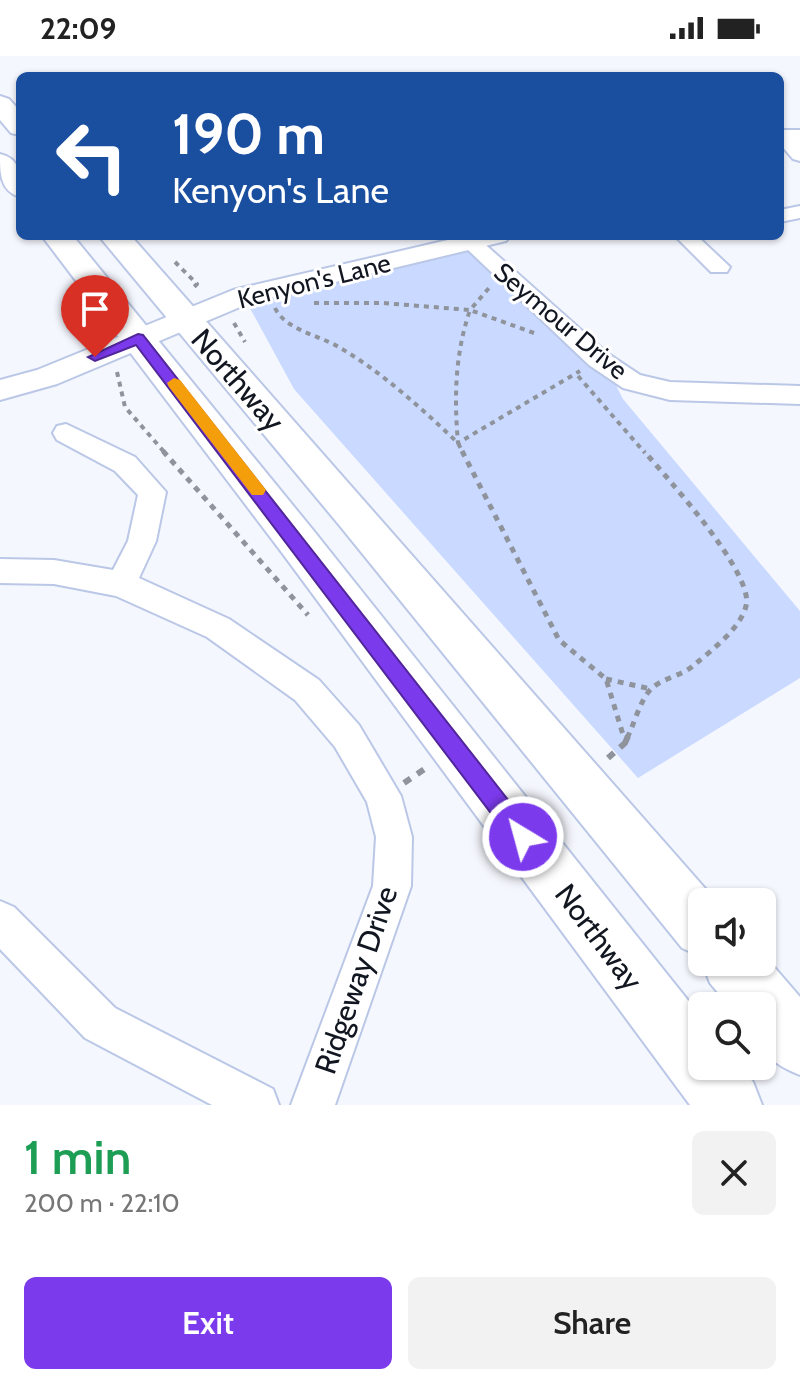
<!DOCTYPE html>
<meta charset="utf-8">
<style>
:root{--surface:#fff;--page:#f2f2f2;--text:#222;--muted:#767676;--accent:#7c3aed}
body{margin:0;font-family:Cabin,sans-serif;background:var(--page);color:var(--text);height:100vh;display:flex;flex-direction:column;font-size:30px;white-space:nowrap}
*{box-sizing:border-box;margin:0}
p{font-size:26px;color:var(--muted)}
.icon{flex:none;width:44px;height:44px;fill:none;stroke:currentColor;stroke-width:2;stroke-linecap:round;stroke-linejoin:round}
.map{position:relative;height:1049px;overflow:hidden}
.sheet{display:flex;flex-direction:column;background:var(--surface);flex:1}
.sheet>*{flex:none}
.hud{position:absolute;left:16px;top:16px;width:768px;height:168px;border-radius:12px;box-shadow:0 2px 6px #0004;background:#1a4fa0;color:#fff;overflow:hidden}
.tools{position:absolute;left:688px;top:832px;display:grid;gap:16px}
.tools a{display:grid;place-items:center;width:88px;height:88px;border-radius:12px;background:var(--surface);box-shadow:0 2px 6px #0004;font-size:40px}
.pin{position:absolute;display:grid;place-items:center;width:68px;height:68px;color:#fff;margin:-82px -34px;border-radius:50% 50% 50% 0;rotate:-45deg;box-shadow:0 0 8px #0007}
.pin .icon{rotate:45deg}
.me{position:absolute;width:88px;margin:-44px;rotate:323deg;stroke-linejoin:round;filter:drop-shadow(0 0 6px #0008)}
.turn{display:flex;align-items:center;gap:28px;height:168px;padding:0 24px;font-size:36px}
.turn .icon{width:104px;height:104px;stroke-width:2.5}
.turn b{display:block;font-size:56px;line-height:68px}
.round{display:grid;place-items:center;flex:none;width:84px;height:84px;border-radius:12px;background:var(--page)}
.summary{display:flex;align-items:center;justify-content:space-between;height:136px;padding:0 24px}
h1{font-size:48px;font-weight:600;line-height:60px;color:#1e9e55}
.button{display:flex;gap:16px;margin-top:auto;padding:16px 24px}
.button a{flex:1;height:92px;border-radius:12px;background:var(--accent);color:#fff;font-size:32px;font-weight:600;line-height:92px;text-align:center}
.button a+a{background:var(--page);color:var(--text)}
.status{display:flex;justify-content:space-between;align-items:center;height:56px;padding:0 40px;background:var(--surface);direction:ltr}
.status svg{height:22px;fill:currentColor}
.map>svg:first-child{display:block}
.green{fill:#c9d9ff}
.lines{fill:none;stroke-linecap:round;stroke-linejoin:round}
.minor-casing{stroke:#bac7e6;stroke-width:4}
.tertiary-casing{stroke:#bac7e6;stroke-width:4}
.trunk-casing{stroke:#bac7e6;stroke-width:4}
.path-far2{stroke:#8f939b;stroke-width:4;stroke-dasharray:5 5;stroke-linecap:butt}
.path-far1{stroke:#8f939b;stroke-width:5;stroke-dasharray:6 6;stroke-linecap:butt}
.path{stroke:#8f939b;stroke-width:6;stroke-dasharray:8 8;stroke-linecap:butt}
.minor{fill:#fff;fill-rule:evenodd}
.tertiary{fill:#fff;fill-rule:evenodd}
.trunk{fill:#fff;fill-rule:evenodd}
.route{fill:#7c3aed;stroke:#51269a;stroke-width:2}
.slow{fill:#f59e0b}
.labels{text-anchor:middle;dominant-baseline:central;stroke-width:6;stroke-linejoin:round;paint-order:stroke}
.far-street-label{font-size:26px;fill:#111620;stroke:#fff}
.street-label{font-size:30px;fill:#111620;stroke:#fff}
</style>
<div class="status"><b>22:09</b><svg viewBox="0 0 49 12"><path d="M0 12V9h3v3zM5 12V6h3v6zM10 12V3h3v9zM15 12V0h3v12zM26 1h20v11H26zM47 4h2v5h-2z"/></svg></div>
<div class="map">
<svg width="800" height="1049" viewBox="0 0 800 1049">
<rect width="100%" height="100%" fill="#f5f7fe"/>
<path class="green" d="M 470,191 L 609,316 L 623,343 L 800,555 L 800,622 L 638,722 L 294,333 L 245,243 Z"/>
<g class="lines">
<g class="minor-casing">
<path id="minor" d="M 784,76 L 790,77 L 800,88 L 800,105 L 793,103 L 780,88 L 780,77 Z
M 800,150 L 800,162 L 780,166 L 780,154 Z
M 675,180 L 697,180 L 730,211 L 727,216 L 711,216 Z
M 472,181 L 479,183 L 607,297 L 640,319 L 670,326 L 800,330 L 800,348 L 670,344 L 623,332 L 589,309 L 465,191 L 461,187 L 465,183 Z
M 66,368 L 135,401 L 166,436 L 156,485 L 139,522 L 229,563 L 319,624 L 359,669 L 401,740 L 412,781 L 411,830 L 335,1049 L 291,1049 L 373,830 L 376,781 L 367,746 L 335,691 L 295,644 L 207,581 L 116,540 L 54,528 L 0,527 L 0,503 L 54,504 L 113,514 L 128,485 L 138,439 L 115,415 L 57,384 L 53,377 L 57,370 Z
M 0,845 L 14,851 L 115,952 L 273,1033 L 279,1049 L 212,1049 L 85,982 L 0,893 Z"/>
</g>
<g class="tertiary-casing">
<path id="tertiary" d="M 780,74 L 800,74 L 800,88 L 780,88 Z
M 465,180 L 510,180 L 506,185 L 252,246 L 57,328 L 0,344 L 0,324 L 37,314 L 233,234 Z"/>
</g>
<g class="trunk-casing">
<path id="trunk" d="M 0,40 L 9,43 L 20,55 L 20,79 L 11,77 L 0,64 Z
M 0,98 C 22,103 20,121 20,141 C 0,135 0,117 0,98 Z
M 42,180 L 73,180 L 313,474 L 702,962 L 702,1010 L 740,1010 L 753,1026 L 762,1049 L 690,1049 L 283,498 Z
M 99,180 L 131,180 L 717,846 L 702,846 L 702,901 L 682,892 L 340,470 Z
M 762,897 L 800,941 L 800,1019 C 758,1002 762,991 762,950 L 729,950 L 710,927 L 702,906 L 762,906 Z"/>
</g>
<path class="path-far2" d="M 175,206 L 197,228 L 193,232
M 314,247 L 383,247 L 470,254 L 489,232
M 275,252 C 285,273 317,279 337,290 C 382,316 420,351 458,387 L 463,397
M 234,267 L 245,286
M 534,277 L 470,254 C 455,298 454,341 458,387 L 580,315
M 82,282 L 92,263
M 117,316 L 125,351 L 165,397
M 578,320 L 645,397"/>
<path class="path-far1" d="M 163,395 L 308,559
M 462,395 L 559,584 L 606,623 L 624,682
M 606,623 L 651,633
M 627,682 C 634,669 640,644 651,633 C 662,622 682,620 694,609 C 712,594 740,573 746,550 C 755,518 666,421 644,395"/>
<path class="path" d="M 625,687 L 628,680
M 608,702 L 625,687 L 623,680
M 404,727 L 426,712"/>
<use href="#minor" class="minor"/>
<use href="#tertiary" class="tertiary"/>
<use href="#trunk" class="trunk"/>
</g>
<path class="route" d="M 138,278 L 143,279 L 531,773 L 534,781 L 531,789 L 523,792 L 515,789 L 136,289 L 95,305 L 88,301 Z"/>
<path class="slow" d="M 174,322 L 180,324 L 263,430 L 266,434 L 263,439 L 252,439 L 169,331 L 167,327 Z"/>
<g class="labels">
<g class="far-street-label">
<text transform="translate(314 225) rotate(-14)">Kenyon's Lane</text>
<text transform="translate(561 265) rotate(40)">Seymour Drive</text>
</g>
<g class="street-label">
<text transform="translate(238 324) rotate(49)">Northway</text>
<text transform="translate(599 881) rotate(53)">Northway</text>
<text transform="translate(356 924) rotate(-71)">Ridgeway Drive</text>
</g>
</g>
</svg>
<div class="tools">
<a><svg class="icon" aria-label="sound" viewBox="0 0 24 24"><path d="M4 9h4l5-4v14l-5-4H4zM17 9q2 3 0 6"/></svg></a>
<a><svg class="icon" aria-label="search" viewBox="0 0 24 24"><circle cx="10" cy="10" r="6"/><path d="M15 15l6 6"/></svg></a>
</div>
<div class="pin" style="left:95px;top:301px;background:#d93025"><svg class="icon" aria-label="arrive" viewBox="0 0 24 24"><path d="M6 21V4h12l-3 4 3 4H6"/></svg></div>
<svg class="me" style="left:523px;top:781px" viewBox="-20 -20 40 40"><circle r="17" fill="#7c3aed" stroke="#fff" stroke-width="3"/><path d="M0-11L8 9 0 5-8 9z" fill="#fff"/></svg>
<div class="hud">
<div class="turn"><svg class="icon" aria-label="left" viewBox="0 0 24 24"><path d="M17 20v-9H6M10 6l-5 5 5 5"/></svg><div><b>190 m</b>Kenyon's Lane</div></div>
</div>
</div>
<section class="sheet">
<div class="summary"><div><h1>1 min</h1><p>200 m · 22:10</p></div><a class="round"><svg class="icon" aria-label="close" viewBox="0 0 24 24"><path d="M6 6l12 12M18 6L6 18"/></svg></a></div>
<div class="button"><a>Exit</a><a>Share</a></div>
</section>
